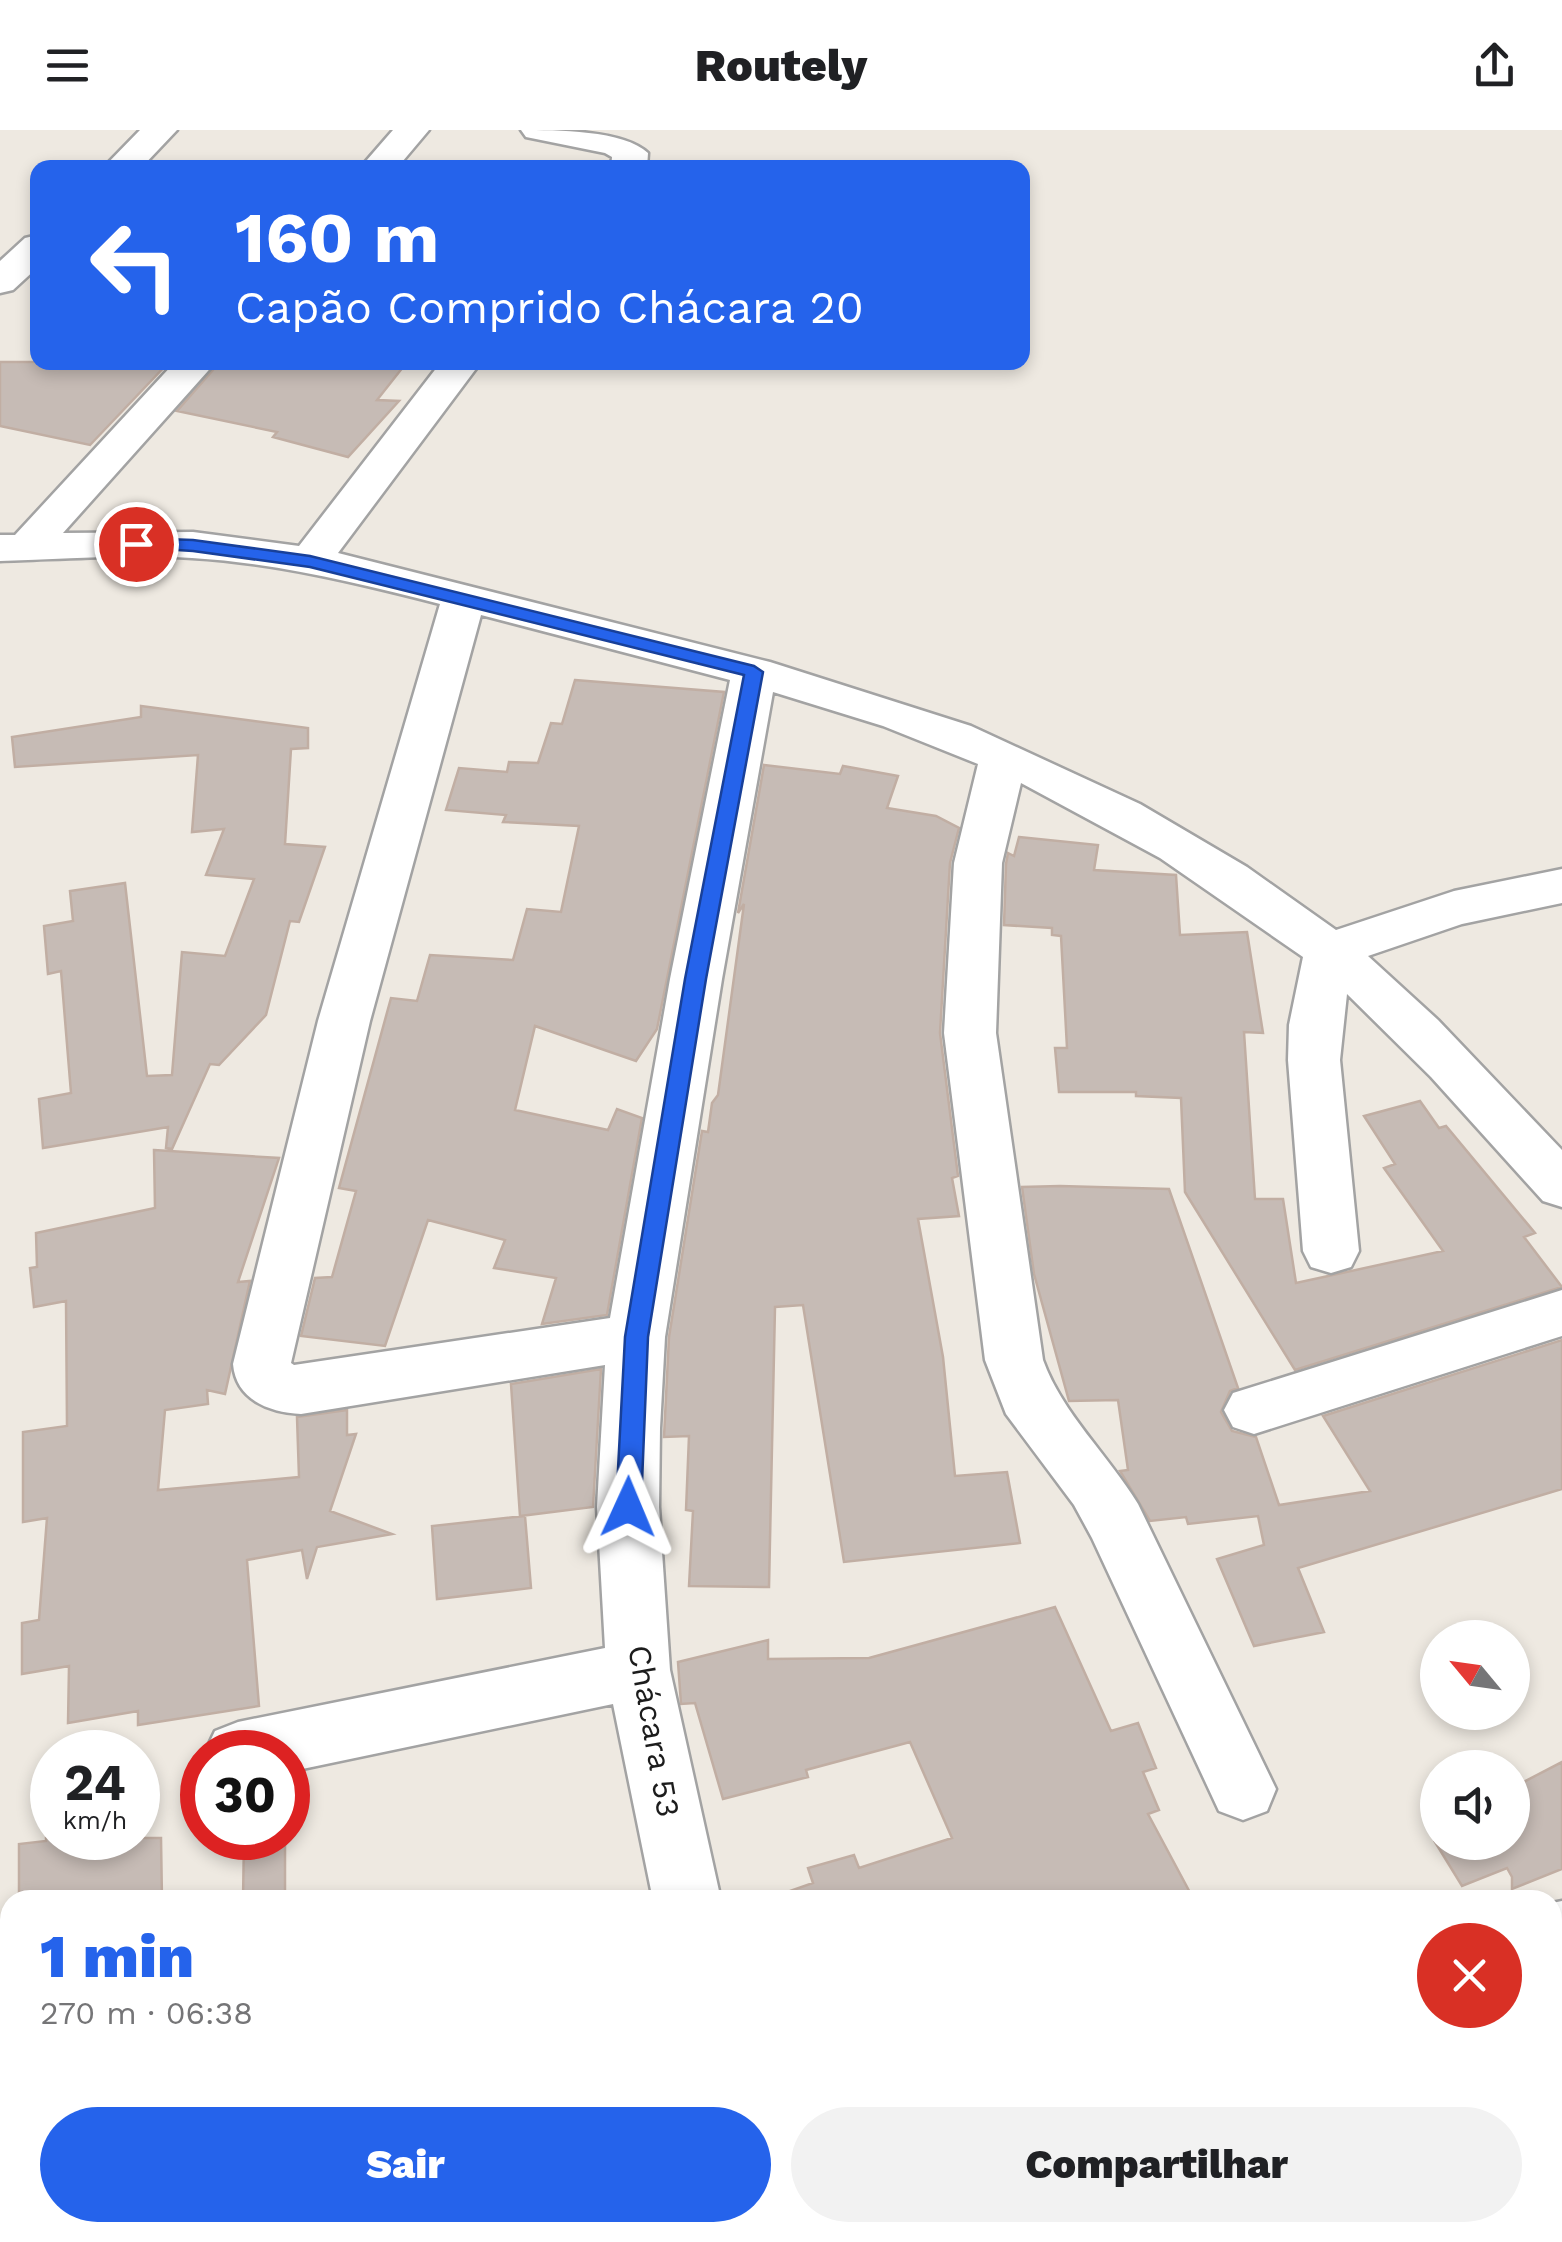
<!DOCTYPE html>
<html lang="pt">
<meta charset="utf-8">
<style>
:root{--surface:#fff;--page:#f2f2f2;--text:#202124;--muted:#757577;--accent:#2563eb}
body{margin:0;font-family:"Work Sans",sans-serif;background:var(--page);color:var(--text);height:100vh;display:flex;flex-direction:column;font-size:38px;white-space:nowrap}
*{box-sizing:border-box;margin:0}
p{font-size:32px;color:var(--muted)}
.icon{flex:none;width:55px;height:55px;fill:none;stroke:currentColor;stroke-width:2;stroke-linecap:round;stroke-linejoin:round}
.map{position:relative;flex:1;overflow:hidden}
.drawer{position:absolute;left:0px;top:1760px;width:1562px;height:352px;display:flex;flex-direction:column;background:var(--surface);border-radius:30px 30px 0 0;box-shadow:0 5px 15px #0003}
.drawer>*{flex:none}
.guide{position:absolute;left:30px;top:30px;width:1000px;height:210px;border-radius:20px;box-shadow:0 5px 15px #0003;background:#2563eb;color:#fff;overflow:hidden}
.needle{width:65px;rotate:299deg}
.fabs{position:absolute;left:1420px;top:1490px;display:grid;gap:20px}
.fabs a{display:grid;place-items:center;width:110px;height:110px;border-radius:50%;background:var(--surface);box-shadow:0 5px 15px #0003;font-size:50px}
.speed{position:absolute;left:30px;top:1600px;display:flex;gap:20px;font-size:50px;font-weight:700;text-align:center}
.speed>*{display:grid;place-content:center;width:130px;height:130px;border-radius:50%;background:var(--surface);box-shadow:0 5px 15px #0003;line-height:1}
.speed small{font-size:25px;font-weight:400}
.speed .limit{border:15px solid #d22;background:#fff;color:#111}
.pin{position:absolute;display:grid;place-items:center;width:85px;height:85px;color:#fff;margin:-42px;border:5px solid #fff;border-radius:50%;box-shadow:0 2px 10px #0007}
.me{position:absolute;width:110px;margin:-55px;rotate:1deg;stroke-linejoin:round;filter:drop-shadow(0 0 8px #0008)}
.turn{display:flex;align-items:center;gap:35px;height:210px;padding:0 40px;font-size:45px}
.turn .icon{width:130px;height:130px;stroke-width:2.5}
.turn b{display:block;font-size:70px;line-height:85px}
.round{display:grid;place-items:center;flex:none;width:105px;height:105px;border-radius:52px;background:var(--page)}
.head{display:flex;align-items:center;justify-content:space-between;height:170px;padding:0 40px}
h1{font-size:60px;font-weight:800;line-height:75px;color:var(--accent)}
.cta{display:flex;gap:20px;margin-top:auto;padding:20px 40px}
.cta a{flex:1;height:115px;border-radius:60px;background:var(--accent);color:#fff;font-size:40px;font-weight:800;line-height:115px;text-align:center}
.cta a+a{background:var(--page);color:var(--text)}
header{display:flex;justify-content:space-between;align-items:center;height:130px;padding:0 40px;background:var(--surface);font-size:45px;font-weight:800}
.map>svg:first-child{display:block}
.building{fill:#c6bbb5;stroke:#c1aea3;stroke-width:2.5}
.lines{fill:none;stroke-linecap:round;stroke-linejoin:round}
.street-casing{stroke:#a3a3a3;stroke-width:5}
.street{fill:#fff;fill-rule:evenodd}
.route{fill:#2563eb;stroke:#184099;stroke-width:2.5}
.labels{text-anchor:middle;dominant-baseline:central;stroke-width:10;stroke-linejoin:round;paint-order:stroke}
.street-label{font-size:32px;fill:#1c1c1c;stroke:#fff}
</style>
<header><svg class="icon" aria-label="menu" viewBox="0 0 24 24"><path d="M4 6h16M4 12h16M4 18h16"/></svg>Routely<svg class="icon" aria-label="share" viewBox="0 0 24 24"><path d="M12 15V3M7 8l5-5 5 5M5 13v7h14v-7"/></svg></header>
<div class="map">
<svg width="1562" height="2112" viewBox="0 0 1562 2112">
<rect width="100%" height="100%" fill="#eee9e1"/>
<path class="building" d="M 0,232 L 169,232 L 90,315 L 0,296 Z
M 220,232 L 407,232 L 377,270 L 399,271 L 348,327 L 273,307 L 277,302 L 177,281 Z
M 575,550 L 724,562 L 657,899 L 636,931 L 535,896 L 515,980 L 608,1000 L 617,979 L 642,988 L 607,1185 L 542,1194 L 556,1148 L 494,1138 L 505,1110 L 428,1090 L 385,1216 L 301,1206 L 315,1148 L 332,1147 L 356,1061 L 339,1058 L 391,868 L 417,871 L 430,825 L 513,830 L 527,779 L 561,782 L 579,696 L 503,692 L 506,685 L 446,680 L 459,638 L 507,642 L 509,632 L 538,633 L 551,593 L 562,594 Z
M 141,576 L 308,598 L 308,618 L 291,619 L 285,714 L 325,717 L 299,792 L 290,791 L 266,885 L 219,935 L 210,934 L 172,1019 L 166,1018 L 168,997 L 43,1018 L 39,969 L 71,963 L 61,841 L 48,844 L 44,796 L 73,791 L 70,761 L 125,753 L 147,946 L 172,945 L 182,822 L 225,826 L 254,749 L 206,745 L 224,699 L 192,702 L 198,625 L 15,637 L 12,607 L 141,587 Z
M 764,635 L 840,644 L 843,636 L 898,646 L 887,678 L 936,686 L 959,698 L 950,733 L 940,903 L 958,1046 L 952,1048 L 959,1086 L 918,1089 L 943,1227 L 955,1346 L 1007,1342 L 1020,1413 L 844,1432 L 803,1175 L 775,1177 L 769,1457 L 689,1456 L 693,1381 L 686,1380 L 689,1306 L 664,1307 L 669,1207 L 702,1001 L 708,1002 L 712,973 L 718,965 L 744,774 L 738,783 Z
M 1019,707 L 1098,715 L 1094,740 L 1176,745 L 1180,805 L 1247,802 L 1263,903 L 1244,902 L 1255,1069 L 1283,1069 L 1296,1153 L 1443,1121 L 1384,1038 L 1395,1034 L 1364,986 L 1420,971 L 1439,998 L 1446,996 L 1535,1103 L 1524,1107 L 1562,1157 L 1295,1240 L 1185,1062 L 1181,968 L 1136,966 L 1136,962 L 1059,962 L 1055,918 L 1067,918 L 1061,806 L 1052,805 L 1052,798 L 1004,795 L 1006,734 L 1008,723 L 1014,726 Z
M 154,1020 L 279,1028 L 238,1152 L 250,1151 L 225,1264 L 207,1260 L 208,1274 L 165,1280 L 158,1360 L 299,1347 L 297,1287 L 347,1280 L 347,1305 L 356,1304 L 330,1381 L 392,1404 L 317,1417 L 307,1449 L 302,1420 L 247,1430 L 259,1576 L 138,1595 L 138,1581 L 68,1593 L 69,1536 L 22,1544 L 22,1493 L 39,1490 L 47,1388 L 23,1392 L 23,1302 L 67,1296 L 66,1171 L 34,1177 L 30,1138 L 37,1137 L 36,1103 L 155,1078 Z
M 1060,1056 L 1169,1059 L 1238,1258 L 1230,1261 L 1221,1282 L 1232,1301 L 1256,1307 L 1279,1375 L 1370,1361 L 1323,1286 L 1562,1210 L 1562,1359 L 1298,1438 L 1324,1502 L 1254,1516 L 1217,1429 L 1264,1415 L 1258,1386 L 1188,1394 L 1186,1387 L 1150,1391 L 1120,1341 L 1128,1340 L 1118,1270 L 1069,1271 L 1034,1144 L 1022,1057 Z
M 601,1239 L 593,1377 L 520,1386 L 511,1254 Z
M 525,1386 L 531,1458 L 437,1469 L 432,1396 Z
M 1055,1477 L 1111,1601 L 1138,1593 L 1156,1638 L 1143,1642 L 1159,1680 L 1148,1684 L 1194,1770 L 789,1770 L 787,1762 L 813,1753 L 808,1738 L 854,1725 L 859,1738 L 952,1708 L 910,1612 L 806,1640 L 808,1647 L 723,1669 L 695,1573 L 681,1574 L 678,1532 L 768,1510 L 768,1529 L 869,1528 Z
M 1562,1632 L 1562,1739 L 1512,1759 L 1512,1747 L 1507,1738 L 1462,1756 L 1435,1712 L 1512,1712 L 1512,1658 Z
M 46,1708 L 161,1708 L 162,1770 L 19,1770 L 19,1714 L 46,1711 Z
M 244,1708 L 285,1708 L 285,1770 L 243,1770 Z"/>
<g class="lines">
<g class="street-casing">
<path id="street" d="M 140,0 L 177,0 L 141,38 L 103,38 Z
M 393,0 L 429,0 L 397,38 L 360,38 Z
M 521,0 C 556,0 624,0 648,23 L 647,38 L 611,38 L 612,27 L 605,23 L 526,7 Z
M 38,105 L 38,137 L 13,160 L 0,163 L 0,131 L 25,108 Z
M 175,232 L 216,232 L 63,403 L 193,402 L 299,416 L 441,232 L 481,232 L 338,423 L 770,532 L 971,596 L 1140,674 L 1247,737 L 1336,800 L 1454,761 L 1562,739 L 1562,773 L 1462,794 L 1368,826 L 1438,890 L 1562,1020 L 1562,1077 L 1543,1071 L 1431,947 L 1347,864 L 1340,930 L 1359,1121 L 1351,1137 L 1331,1143 L 1311,1137 L 1303,1121 L 1288,930 L 1289,895 L 1303,827 L 1160,728 L 1021,653 L 1002,733 L 996,903 L 1043,1230 C 1062,1283 1109,1326 1138,1374 L 1276,1659 L 1267,1681 L 1243,1690 L 1219,1681 L 1092,1408 L 1074,1375 L 1006,1284 L 985,1230 L 944,903 L 954,733 L 978,634 L 883,596 L 773,562 L 722,849 L 665,1207 L 660,1298 L 659,1377 L 670,1540 L 721,1770 L 653,1770 L 613,1574 L 288,1642 L 288,1622 L 205,1622 L 215,1601 L 238,1592 L 605,1518 L 597,1377 L 605,1235 L 301,1284 C 269,1282 236,1270 233,1234 L 318,891 L 440,474 C 358,453 276,433 192,428 C 128,424 64,429 0,431 L 0,405 L 15,405 ZM 481,485 L 730,550 L 670,849 L 610,1188 L 294,1235 L 291,1233 L 370,891 Z
M 1562,1160 L 1562,1206 L 1254,1304 L 1233,1297 L 1224,1280 L 1233,1263 Z
M 1562,1771 L 1562,1837 L 1552,1840 L 1552,1773 Z"/>
</g>
<use href="#street" class="street"/>
</g>
<path class="route" d="M 136,408 L 193,410 L 310,426 L 754,536 L 763,542 L 706,849 L 648,1207 L 641,1377 L 637,1385 L 628,1388 L 620,1385 L 616,1377 L 625,1207 L 685,849 L 744,545 L 310,437 L 193,421 L 130,417 L 130,410 Z"/>
<g class="labels">
<g class="street-label">
<text transform="translate(654 1601) rotate(80)">Chácara 53</text>
</g>
</g>
</svg>
<div class="fabs">
<a><svg class="needle" viewBox="-14 -14 28 28"><path d="M0-13l5 13h-10z" fill="#e53935"/><path d="M0 13l5-13h-10z" fill="#757577"/></svg></a>
<a><svg class="icon" aria-label="sound" viewBox="0 0 24 24"><path d="M4 9h4l5-4v14l-5-4H4zM17 9q2 3 0 6"/></svg></a>
</div>
<div class="speed"><div>24<small>km/h</small></div><div class="limit">30</div></div>
<div class="pin" style="left:136px;top:414px;background:#d93025"><svg class="icon" aria-label="arrive" viewBox="0 0 24 24"><path d="M6 21V4h12l-3 4 3 4H6"/></svg></div>
<svg class="me" style="left:628px;top:1377px" viewBox="-20 -20 40 40"><path d="M0-17L14 15 0 8-14 15z" fill="#2563eb" stroke="#fff" stroke-width="4"/></svg>
<div class="guide">
<div class="turn"><svg class="icon" aria-label="left" viewBox="0 0 24 24"><path d="M17 20v-9H6M10 6l-5 5 5 5"/></svg><div><b>160 m</b>Capão Comprido Chácara 20</div></div>
</div>
<section class="drawer">
<div class="head"><div><h1>1 min</h1><p>270 m · 06:38</p></div><a class="round" style="background:#d93025;color:#fff"><svg class="icon" aria-label="close" viewBox="0 0 24 24"><path d="M6 6l12 12M18 6L6 18"/></svg></a></div>
<div class="cta"><a>Sair</a><a>Compartilhar</a></div>
</section>
</div>
